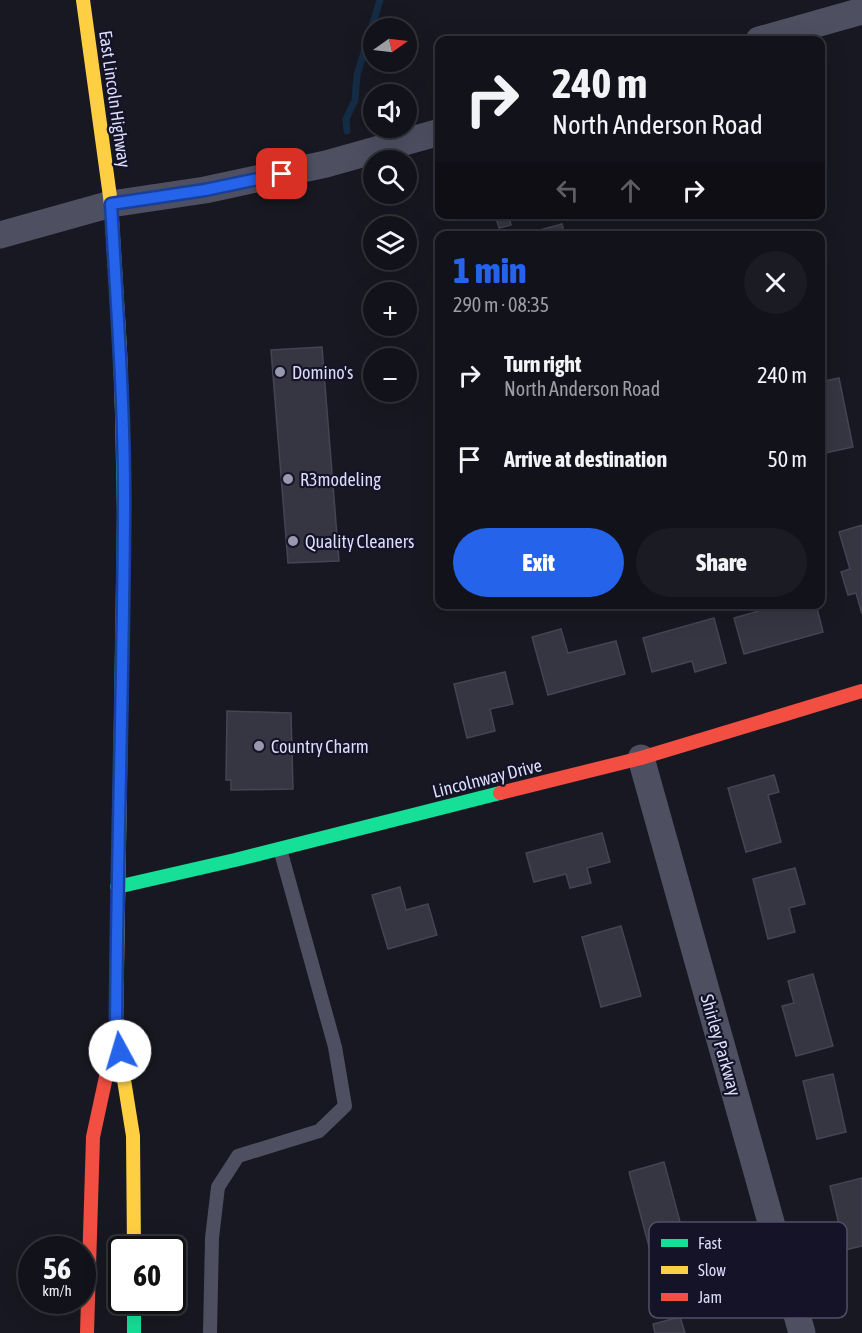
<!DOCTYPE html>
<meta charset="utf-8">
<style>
:root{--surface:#12121a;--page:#1b1b23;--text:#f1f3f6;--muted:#9c9ea2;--line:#313239;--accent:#2563eb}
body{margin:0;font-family:"Asap Condensed",sans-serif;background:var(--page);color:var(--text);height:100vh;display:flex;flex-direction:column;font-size:22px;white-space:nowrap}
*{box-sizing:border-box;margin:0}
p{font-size:20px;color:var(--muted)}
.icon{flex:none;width:33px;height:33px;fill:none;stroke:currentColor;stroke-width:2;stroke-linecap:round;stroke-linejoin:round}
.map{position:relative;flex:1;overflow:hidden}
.drawer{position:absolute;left:435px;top:231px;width:390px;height:378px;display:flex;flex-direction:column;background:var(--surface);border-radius:12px;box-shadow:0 6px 24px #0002,0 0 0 2px var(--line)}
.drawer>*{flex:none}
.banner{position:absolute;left:435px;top:36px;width:390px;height:183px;border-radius:12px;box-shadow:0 6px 24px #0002,0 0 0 2px var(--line);background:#12121a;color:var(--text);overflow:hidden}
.needle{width:39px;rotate:76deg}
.controls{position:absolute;left:363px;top:18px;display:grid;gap:12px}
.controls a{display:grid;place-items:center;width:54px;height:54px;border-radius:50%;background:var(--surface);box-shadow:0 6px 24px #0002,0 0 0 2px var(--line);font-size:30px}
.speed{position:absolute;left:18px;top:1236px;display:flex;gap:12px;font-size:30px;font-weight:700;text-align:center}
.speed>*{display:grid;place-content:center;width:78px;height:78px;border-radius:50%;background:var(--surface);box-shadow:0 6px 24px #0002,0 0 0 2px var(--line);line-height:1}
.speed small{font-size:15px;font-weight:400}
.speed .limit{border:3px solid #111;border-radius:9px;background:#fff;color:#111}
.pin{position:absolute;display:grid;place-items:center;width:51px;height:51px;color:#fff;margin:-26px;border-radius:12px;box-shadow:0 3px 9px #0006}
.me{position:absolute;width:66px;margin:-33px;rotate:354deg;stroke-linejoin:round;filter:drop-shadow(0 0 4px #0008)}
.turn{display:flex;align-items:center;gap:21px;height:126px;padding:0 18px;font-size:27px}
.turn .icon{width:78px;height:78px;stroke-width:2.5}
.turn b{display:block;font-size:42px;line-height:51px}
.lanes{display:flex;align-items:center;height:57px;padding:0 18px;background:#0003;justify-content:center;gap:30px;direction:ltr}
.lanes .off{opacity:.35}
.round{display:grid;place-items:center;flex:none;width:63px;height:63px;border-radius:32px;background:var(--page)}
.summary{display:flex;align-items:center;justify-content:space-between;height:102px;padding:0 18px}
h1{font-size:36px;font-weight:800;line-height:45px;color:var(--accent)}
.button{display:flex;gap:12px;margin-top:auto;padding:12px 18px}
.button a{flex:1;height:69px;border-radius:36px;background:var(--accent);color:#fff;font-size:24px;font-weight:800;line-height:69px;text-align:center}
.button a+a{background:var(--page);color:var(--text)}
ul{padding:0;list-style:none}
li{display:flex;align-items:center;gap:18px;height:84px;padding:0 18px}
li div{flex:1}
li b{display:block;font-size:22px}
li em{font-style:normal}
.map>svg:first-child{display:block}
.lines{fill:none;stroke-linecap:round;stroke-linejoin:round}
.stream{stroke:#152c45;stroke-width:7}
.building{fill:#363643;stroke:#454354;stroke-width:1.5}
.lane{stroke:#4e4f61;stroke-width:14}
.street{stroke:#4e4f61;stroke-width:27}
.fast{stroke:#16e098;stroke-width:14}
.slow{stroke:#ffcf43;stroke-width:14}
.jam{stroke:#f24e42;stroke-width:14}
.route-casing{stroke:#184099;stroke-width:15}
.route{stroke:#2563eb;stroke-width:10}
.poi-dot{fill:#9898af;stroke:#141327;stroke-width:2}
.labels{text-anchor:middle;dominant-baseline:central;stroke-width:4.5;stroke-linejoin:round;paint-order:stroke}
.street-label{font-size:18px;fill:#ddddfb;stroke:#141327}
.poi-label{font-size:18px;fill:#ddddfb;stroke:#141327;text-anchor:start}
.key{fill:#141327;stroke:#505067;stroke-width:1.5}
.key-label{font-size:16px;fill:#ddddfb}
</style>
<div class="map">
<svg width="862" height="1333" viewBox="0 0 862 1333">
<rect width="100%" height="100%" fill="#181822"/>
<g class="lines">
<path class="stream" d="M 347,131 L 346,119 L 355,100 L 357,75 L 380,0"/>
</g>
<path class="building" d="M 495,214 L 518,214 L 509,217 L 511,225 L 499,228 Z
M 562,224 L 565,236 L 537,236 L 536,231 Z
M 322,347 L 339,561 L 288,563 L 271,350 Z
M 839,378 L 853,447 L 825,453 L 820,430 L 820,382 Z
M 862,525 L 862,614 L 856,593 L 848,595 L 841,572 L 850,569 L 839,532 Z
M 783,604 L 816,604 L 823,632 L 744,654 L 734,618 Z
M 714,618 L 726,663 L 695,672 L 692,661 L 652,672 L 643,638 Z
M 561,629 L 568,653 L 616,641 L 625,674 L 548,695 L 532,637 Z
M 505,672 L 513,704 L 490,709 L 495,731 L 467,738 L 454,684 Z
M 227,711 L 291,713 L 293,789 L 231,790 L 231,780 L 226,780 Z
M 774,775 L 779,792 L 768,795 L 781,842 L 746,852 L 728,788 Z
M 602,833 L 610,862 L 587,868 L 591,883 L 570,888 L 566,874 L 534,882 L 526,853 Z
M 795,868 L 805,904 L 789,908 L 795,932 L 768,939 L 753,879 Z
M 400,887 L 406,910 L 428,904 L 437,935 L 388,949 L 372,895 Z
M 621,926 L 641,996 L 601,1007 L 582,937 Z
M 813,974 L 833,1046 L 796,1056 L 782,1006 L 794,1003 L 788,981 Z
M 833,1074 L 846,1132 L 817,1139 L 803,1081 Z
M 664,1162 L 686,1244 L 651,1254 L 629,1172 Z
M 862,1178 L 862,1246 L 845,1250 L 830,1186 Z
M 680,1317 L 685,1333 L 655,1333 L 653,1324 Z"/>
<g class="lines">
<path class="lane" d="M 210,1333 L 212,1238 L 218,1187 L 238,1156 L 319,1131 L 345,1106 L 335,1047 L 280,849"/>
<path class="street" d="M 759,40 L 862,11
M 0,235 L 111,204 L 205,190 L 326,164 L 440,132
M 641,758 L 802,1333"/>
<path class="fast" d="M 120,783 L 124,515 L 122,412
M 117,887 L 235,860 L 500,793
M 134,1300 L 134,1333"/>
<path class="slow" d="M 83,0 L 111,204 L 120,350 L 122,412
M 120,783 L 116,1030 L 133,1136 L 134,1250"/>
<path class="jam" d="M 500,793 L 641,758 L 862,691
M 87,1333 L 93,1137 L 112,1049"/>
</g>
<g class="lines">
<g class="route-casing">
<path id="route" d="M 120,1051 L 116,1030 C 117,859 123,688 124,517 C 125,412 117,308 111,204 L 205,190 L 282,174"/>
</g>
<use href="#route" class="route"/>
</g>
<g class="poi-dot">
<circle cx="280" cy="372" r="6"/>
<circle cx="288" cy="479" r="6"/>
<circle cx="293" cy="541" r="6"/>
<circle cx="259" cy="746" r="6"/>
</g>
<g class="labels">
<g class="street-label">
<text transform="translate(115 99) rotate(82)">East Lincoln Highway</text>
<text transform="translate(487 778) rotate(-14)">Lincolnway Drive</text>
<text transform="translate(721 1045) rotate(74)">Shirley Parkway</text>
</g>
<g class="poi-label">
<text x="292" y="372">Domino's</text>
<text x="300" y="479">R3modeling</text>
<text x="305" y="541">Quality Cleaners</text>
<text x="271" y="746">Country Charm</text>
</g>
</g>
<rect x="649" y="1222" width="198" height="96" rx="9" class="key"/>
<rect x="661" y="1239" width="27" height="8" fill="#16e098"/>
<rect x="661" y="1266" width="27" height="8" fill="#ffcf43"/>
<rect x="661" y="1293" width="27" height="8" fill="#f24e42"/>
<g class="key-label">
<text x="698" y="1249">Fast</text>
<text x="698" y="1276">Slow</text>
<text x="698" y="1303">Jam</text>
</g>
</svg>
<div class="controls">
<a><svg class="needle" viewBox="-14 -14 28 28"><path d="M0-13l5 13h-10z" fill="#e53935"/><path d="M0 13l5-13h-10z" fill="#9c9ea2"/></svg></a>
<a><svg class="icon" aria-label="sound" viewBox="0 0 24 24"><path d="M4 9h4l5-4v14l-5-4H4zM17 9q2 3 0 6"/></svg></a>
<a><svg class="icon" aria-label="search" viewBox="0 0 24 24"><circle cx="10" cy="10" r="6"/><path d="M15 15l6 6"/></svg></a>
<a><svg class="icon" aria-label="layers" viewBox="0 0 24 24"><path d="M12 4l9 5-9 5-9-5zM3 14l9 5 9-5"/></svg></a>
<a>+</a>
<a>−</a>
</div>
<div class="speed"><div>56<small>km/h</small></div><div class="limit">60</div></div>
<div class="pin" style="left:282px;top:174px;background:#d93025"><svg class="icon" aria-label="arrive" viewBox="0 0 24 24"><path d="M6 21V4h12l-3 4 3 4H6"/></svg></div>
<svg class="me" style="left:120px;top:1051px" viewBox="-20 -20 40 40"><circle r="19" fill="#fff"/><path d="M0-13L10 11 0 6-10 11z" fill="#2563eb"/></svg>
<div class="banner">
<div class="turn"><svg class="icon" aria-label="right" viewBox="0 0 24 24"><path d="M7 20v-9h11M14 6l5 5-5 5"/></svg><div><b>240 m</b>North Anderson Road</div></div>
<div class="lanes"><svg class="icon off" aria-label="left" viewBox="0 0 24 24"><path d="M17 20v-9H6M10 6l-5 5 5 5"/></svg><svg class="icon off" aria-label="ahead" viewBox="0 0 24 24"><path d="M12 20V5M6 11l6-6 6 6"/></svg><svg class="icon" aria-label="right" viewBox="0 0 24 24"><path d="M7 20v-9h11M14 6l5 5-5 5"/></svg></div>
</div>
<section class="drawer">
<div class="summary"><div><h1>1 min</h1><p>290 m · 08:35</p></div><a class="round"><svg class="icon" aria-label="close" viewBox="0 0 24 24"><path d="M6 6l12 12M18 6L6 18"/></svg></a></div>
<ul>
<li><svg class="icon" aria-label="right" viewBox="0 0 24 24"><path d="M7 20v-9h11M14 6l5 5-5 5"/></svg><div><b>Turn right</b><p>North Anderson Road</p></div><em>240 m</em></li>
<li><svg class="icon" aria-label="arrive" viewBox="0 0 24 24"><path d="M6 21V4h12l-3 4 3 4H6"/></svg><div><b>Arrive at destination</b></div><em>50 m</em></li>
</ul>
<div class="button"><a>Exit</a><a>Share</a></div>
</section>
</div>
